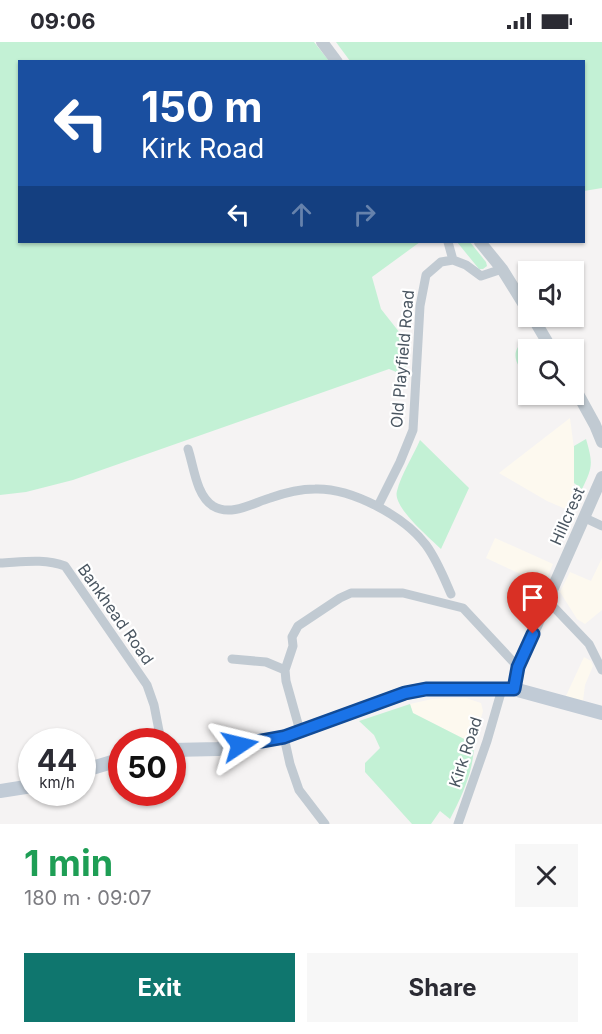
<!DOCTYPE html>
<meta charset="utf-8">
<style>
:root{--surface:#fff;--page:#f7f7f7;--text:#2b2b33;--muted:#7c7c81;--accent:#0f766e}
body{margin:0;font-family:Inter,sans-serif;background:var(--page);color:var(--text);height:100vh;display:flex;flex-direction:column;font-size:22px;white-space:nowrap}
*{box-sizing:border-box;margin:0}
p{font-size:20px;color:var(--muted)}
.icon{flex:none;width:33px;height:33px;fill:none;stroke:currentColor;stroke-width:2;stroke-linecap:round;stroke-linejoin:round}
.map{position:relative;height:782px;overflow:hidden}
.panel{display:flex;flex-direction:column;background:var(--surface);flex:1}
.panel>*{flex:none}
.hud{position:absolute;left:18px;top:18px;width:567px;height:183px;border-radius:0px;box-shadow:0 2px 4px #0004;background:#1a4fa0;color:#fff;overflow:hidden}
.fabs{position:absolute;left:518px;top:219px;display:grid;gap:12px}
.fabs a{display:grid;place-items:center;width:66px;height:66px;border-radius:0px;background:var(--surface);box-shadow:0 2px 4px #0004;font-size:30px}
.speed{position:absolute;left:18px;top:686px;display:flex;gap:12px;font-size:30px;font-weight:700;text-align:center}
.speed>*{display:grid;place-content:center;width:78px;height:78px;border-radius:50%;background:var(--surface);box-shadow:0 2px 4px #0004;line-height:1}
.speed small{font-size:15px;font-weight:400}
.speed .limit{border:9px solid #d22;background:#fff;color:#111}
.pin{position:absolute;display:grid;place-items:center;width:51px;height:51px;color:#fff;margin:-62px -26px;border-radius:50% 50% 50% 0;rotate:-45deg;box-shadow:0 0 6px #0007}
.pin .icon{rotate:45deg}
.me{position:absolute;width:66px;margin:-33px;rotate:80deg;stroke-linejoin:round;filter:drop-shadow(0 0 4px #0008)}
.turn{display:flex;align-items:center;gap:21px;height:126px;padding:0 24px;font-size:27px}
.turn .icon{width:78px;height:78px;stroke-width:2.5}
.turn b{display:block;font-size:42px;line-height:51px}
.lanes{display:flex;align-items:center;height:57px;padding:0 24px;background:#0003;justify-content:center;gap:30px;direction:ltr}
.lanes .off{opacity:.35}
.round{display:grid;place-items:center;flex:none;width:63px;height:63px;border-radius:0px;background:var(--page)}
.head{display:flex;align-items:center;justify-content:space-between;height:102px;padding:0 24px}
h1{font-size:36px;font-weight:700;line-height:45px;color:#1e9e55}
.cta{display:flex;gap:12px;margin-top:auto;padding:12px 24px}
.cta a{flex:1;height:69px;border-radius:0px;background:var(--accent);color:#fff;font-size:24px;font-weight:700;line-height:69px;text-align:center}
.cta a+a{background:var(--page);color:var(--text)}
.status{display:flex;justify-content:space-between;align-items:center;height:42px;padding:0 30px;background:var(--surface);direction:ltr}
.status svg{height:16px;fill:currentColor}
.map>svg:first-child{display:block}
.commercial{fill:#fdf9ef}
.green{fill:#c3f1d5}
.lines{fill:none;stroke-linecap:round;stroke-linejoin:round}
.minor{stroke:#c1cad2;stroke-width:9}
.tertiary{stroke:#c1cad2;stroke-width:12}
.secondary{stroke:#c1cbd6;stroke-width:14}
.route-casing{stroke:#114b97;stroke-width:15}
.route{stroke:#1a73e8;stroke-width:10}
.labels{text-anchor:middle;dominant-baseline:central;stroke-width:4.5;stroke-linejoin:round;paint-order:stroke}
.street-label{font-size:16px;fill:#4a5661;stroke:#fff}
</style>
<div class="status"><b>09:06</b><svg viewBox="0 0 49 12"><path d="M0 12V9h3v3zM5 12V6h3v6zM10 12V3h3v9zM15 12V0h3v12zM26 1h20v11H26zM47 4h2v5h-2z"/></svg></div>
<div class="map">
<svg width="602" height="782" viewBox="0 0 602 782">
<rect width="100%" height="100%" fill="#f5f3f3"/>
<path class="commercial" d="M 570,376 L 576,422 L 572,460 L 568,468 L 547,459 L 499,431 Z
M 495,496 L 553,522 L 544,543 L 486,516 Z
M 602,516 L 602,568 L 585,582 L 577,577 L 560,550 L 570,530 L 591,539 Z
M 584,615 L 591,619 L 593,624 L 585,643 L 583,659 L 565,656 Z
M 466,656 L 481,661 L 483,669 L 474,702 L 413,671 L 410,662 L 432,657 Z"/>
<path class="green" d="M 0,0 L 314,0 L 329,19 L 20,20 L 20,200 L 420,200 L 372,235 L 381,267 L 407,300 L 406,334 L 389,327 L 73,438 L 26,450 L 0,453 Z
M 336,0 L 602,0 L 602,146 L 584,149 L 584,20 L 350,19 Z
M 457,200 L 470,200 L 486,220 L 487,224 L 483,227 L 479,227 Z
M 526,298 L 531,307 L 528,308 L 528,336 C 516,323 508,309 526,298 Z
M 586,397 C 593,421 593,425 582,447 L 574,441 L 574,404 Z
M 420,398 L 469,446 L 441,507 C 430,496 392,465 397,449 C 401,433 413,414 420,398 Z
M 410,662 L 413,671 L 474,702 C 474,728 462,754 450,777 L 440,769 L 431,782 L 412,782 L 365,730 L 365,721 L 380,706 L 374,693 L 359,679 Z"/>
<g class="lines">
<path class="minor" d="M 448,200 L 453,218
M 188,407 C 194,425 196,453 213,464 C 231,475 253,461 270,456 C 284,451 300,447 315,447 C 352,446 404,474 426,503 C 437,518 444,536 451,552
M 378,464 L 400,420 L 413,388 L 420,264 L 426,233 L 441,220 L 453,218 L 466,223 L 481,234 L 502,227
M 585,476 L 602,484
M 0,521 C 22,520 44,516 65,524 L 147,643 L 154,663 L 161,699
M 548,559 L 589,602 L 602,628
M 232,617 L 266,620 L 285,628
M 300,689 L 286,639 L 285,628 L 293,604 L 292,595 L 298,584 L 340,556 L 351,551 L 403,551 L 463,566 L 518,625
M 284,695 L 290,722 L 299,748 L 325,782
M 458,782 L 487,699 L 502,647"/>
<path class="tertiary" d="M 322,0 L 337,20
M 480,200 L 502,227 L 528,269
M 532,274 L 552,308
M 573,343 L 595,383 L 602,400
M 514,647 L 518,625 L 602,435"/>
<path class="secondary" d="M 172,708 L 218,707 L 284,695 L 405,651 L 425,647 L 514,647 L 602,671
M 82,729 L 122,717
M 0,749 L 32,744"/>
</g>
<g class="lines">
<g class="route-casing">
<path id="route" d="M 240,703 L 284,695 L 405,651 L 426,647 L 514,647 L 518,625 L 533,592"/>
</g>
<use href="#route" class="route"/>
</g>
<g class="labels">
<g class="street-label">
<text transform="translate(402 317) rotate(-85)">Old Playfield Road</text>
<text transform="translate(567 474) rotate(-66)">Hillcrest</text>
<text transform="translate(116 572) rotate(55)">Bankhead Road</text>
<text transform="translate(465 710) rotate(-72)">Kirk Road</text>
</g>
</g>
</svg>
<div class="fabs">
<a><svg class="icon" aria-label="sound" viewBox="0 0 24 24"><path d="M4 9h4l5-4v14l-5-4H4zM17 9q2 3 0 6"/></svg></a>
<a><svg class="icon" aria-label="search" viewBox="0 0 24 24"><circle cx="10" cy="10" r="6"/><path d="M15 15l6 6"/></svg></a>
</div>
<div class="speed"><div>44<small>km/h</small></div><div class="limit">50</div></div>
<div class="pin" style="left:533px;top:592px;background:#d93025"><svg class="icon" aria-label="arrive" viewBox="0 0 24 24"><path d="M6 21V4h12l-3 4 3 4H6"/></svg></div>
<svg class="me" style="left:240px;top:703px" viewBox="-20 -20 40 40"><path d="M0-17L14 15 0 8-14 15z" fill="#1a73e8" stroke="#fff" stroke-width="4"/></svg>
<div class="hud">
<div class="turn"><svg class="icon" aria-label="left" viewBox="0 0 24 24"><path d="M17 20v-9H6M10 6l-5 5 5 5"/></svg><div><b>150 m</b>Kirk Road</div></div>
<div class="lanes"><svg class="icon" aria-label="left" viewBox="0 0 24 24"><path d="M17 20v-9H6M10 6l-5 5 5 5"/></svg><svg class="icon off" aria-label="ahead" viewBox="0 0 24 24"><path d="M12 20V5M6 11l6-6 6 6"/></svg><svg class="icon off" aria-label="right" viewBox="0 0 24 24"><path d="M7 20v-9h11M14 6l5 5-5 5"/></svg></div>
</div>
</div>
<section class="panel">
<div class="head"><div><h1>1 min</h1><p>180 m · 09:07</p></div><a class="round"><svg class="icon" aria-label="close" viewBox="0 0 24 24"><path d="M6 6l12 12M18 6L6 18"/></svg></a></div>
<div class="cta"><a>Exit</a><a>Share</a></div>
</section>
